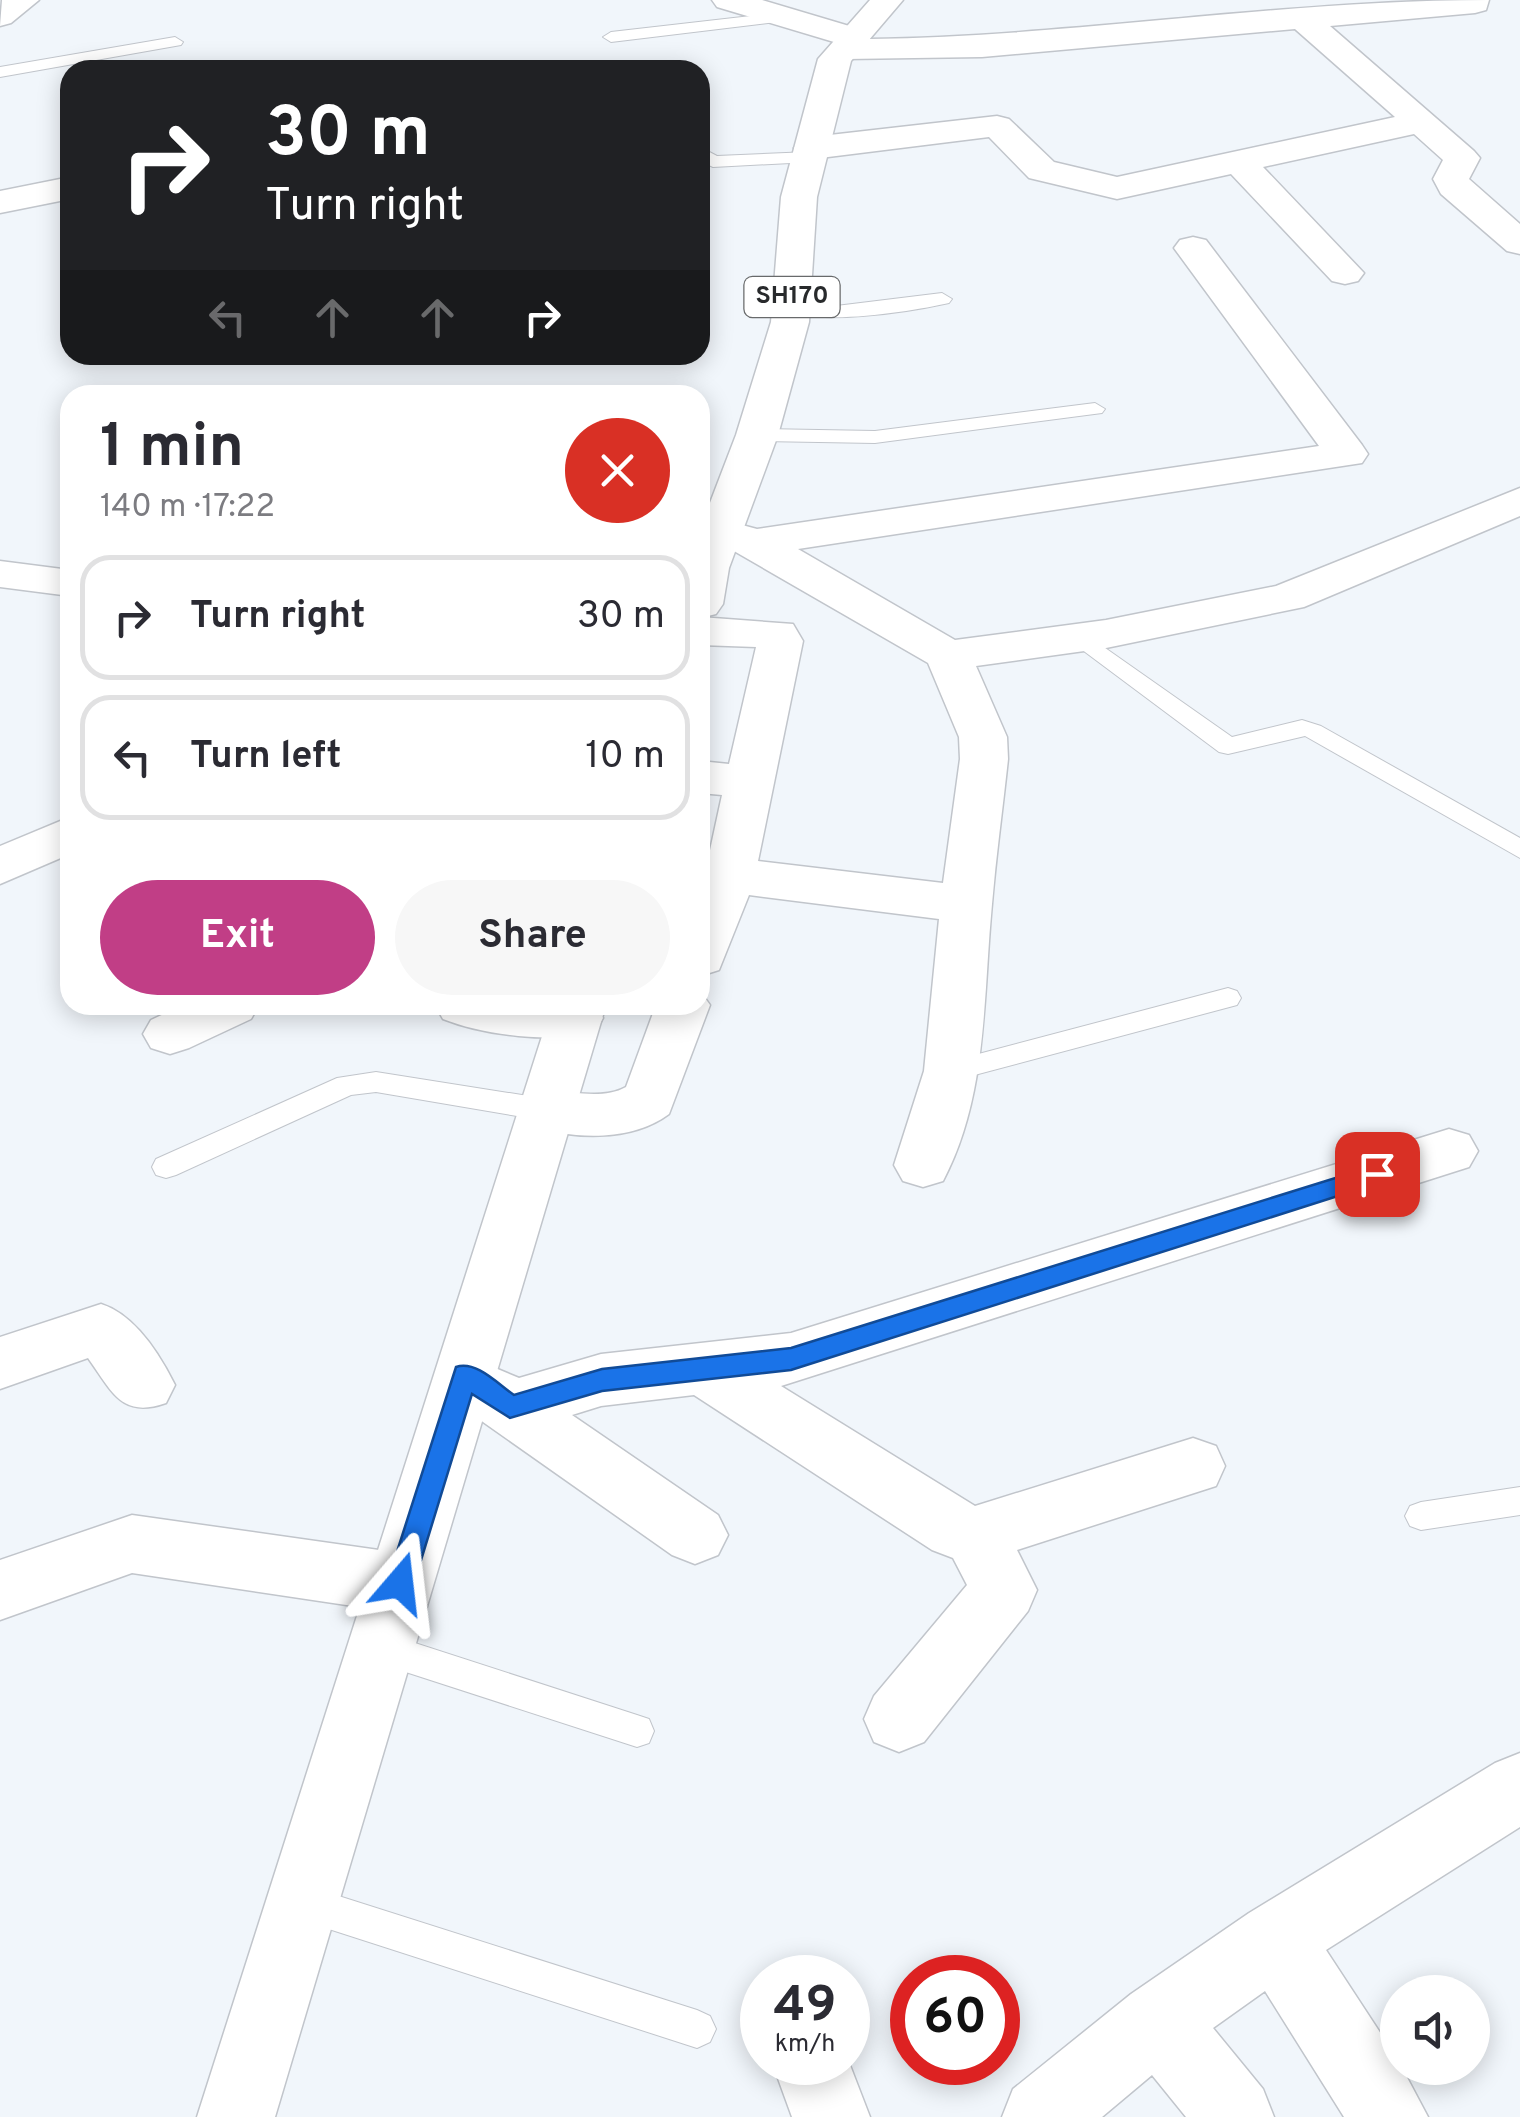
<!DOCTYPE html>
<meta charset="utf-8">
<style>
:root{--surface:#fff;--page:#f7f7f7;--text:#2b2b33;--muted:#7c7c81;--line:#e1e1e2;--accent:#c13e86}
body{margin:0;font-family:Overpass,sans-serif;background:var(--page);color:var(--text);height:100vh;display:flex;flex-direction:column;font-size:38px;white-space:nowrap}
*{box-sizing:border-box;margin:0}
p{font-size:32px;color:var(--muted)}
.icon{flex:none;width:55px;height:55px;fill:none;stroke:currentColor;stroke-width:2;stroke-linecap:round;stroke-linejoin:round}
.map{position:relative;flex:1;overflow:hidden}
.details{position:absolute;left:60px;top:385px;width:650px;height:630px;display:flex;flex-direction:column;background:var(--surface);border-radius:30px;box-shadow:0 5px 25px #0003}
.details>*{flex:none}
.guide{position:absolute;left:60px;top:60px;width:650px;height:305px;border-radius:30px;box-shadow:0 5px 25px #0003;background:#202124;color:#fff;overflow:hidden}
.tools{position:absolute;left:1380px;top:1975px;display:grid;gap:20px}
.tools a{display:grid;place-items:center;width:110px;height:110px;border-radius:50%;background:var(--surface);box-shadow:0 5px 25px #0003;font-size:50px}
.speed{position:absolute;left:740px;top:1955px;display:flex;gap:20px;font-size:50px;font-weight:700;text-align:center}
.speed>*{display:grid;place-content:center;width:130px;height:130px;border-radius:50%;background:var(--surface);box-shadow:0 5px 25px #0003;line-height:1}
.speed small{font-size:25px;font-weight:400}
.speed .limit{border:15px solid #d22;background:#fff;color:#111}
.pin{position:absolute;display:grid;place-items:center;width:85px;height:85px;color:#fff;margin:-42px;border-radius:20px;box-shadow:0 5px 15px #0006}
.me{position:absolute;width:110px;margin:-55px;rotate:17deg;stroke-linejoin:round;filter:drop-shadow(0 0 8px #0008)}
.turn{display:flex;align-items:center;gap:35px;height:210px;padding:0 40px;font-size:45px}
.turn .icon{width:130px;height:130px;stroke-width:2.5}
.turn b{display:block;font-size:70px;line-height:85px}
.lanes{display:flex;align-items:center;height:95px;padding:0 40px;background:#0003;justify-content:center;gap:50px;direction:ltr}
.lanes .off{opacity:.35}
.round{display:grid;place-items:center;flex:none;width:105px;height:105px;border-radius:52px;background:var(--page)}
.headline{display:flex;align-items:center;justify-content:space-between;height:170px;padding:0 40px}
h1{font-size:60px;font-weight:700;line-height:75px}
.primary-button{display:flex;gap:20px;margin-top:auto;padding:20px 40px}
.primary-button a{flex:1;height:115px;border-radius:60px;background:var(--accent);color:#fff;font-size:40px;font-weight:700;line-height:115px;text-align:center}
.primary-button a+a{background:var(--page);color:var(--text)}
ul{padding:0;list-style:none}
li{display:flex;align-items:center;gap:30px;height:125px;margin:0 20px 15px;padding:0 20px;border:5px solid var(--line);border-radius:30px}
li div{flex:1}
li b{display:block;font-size:38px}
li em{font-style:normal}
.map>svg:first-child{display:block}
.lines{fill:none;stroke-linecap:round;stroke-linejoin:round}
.lane-casing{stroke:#c1c5cb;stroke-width:2}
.street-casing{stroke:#c1c5cb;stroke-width:3}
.primary-casing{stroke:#c1c5cb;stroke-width:3}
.lane{fill:#fff;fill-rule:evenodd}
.street{fill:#fff;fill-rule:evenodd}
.primary{fill:#fff;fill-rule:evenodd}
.route{fill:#1a73e8;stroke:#114b97;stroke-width:2.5}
.labels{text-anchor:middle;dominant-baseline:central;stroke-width:10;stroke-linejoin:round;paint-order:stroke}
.shield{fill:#fff;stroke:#686a6b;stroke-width:2.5}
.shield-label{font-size:25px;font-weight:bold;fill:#282a2c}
</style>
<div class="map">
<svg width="1520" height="2117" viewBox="0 0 1520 2117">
<rect width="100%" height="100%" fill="#f1f6fb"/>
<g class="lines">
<g class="lane-casing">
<path id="lane" d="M 786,12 L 794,17 L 792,20 L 611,42 L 603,37 L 611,32 Z
M 175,37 L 183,42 L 181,45 L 0,77 L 0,67 Z
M 700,147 L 717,156 L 810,152 L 819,157 L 810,162 L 713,167 L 700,161 Z
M 942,293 L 952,299 L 949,303 C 913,311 809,329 781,306 L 791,300 L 836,306 Z
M 1095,403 L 1105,409 L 1102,413 L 875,443 L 757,441 L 747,435 L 757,429 L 875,431 Z
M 1081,631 L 1232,737 L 1302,720 L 1321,726 L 1520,838 L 1520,858 L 1305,736 L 1228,754 L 1219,752 L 1073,643 L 1070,638 Z
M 1228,988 L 1237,991 L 1241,998 L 1237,1005 L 952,1081 L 942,1078 L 938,1071 L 942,1064 L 952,1061 Z
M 376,1072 L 547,1099 L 557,1102 L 561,1110 L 557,1118 L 547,1121 L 376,1092 L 351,1095 L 176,1175 L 166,1178 L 156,1175 L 152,1167 L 156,1159 L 337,1078 Z
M 1520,1487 L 1520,1515 L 1421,1530 L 1410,1526 L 1405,1516 L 1410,1506 L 1421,1502 Z
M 381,1632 L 637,1715 L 649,1719 L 654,1731 L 649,1743 L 637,1747 L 381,1664 L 369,1659 L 364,1648 L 369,1637 Z
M 304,1885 L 697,2010 L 710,2016 L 716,2029 L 710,2042 L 697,2048 L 304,1921 L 291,1916 L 286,1903 L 291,1890 Z"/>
</g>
<g class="street-casing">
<path id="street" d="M 39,0 L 11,23 L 0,26 L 2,0 Z
M 712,0 L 762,0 L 866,31 L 870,39 C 1077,36 1282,0 1489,0 L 1486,10 L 1475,13 L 1330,26 L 1474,151 L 1480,158 L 1469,179 L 1520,224 L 1520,254 L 1507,251 L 1441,194 L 1433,179 L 1443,160 L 1414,134 L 1263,167 L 1364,273 L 1358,281 L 1345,284 L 1332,281 L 1231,174 L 1117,199 L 1029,178 L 989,137 L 812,159 L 800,155 L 794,148 L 800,141 L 812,137 L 997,116 L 1009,119 L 1054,162 L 1117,177 L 1395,117 L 1295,29 L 982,57 L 846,59 L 834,56 L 830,49 L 834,42 L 717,7 Z
M 70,177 L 70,199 L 0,213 L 0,191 Z
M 1193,237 L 1206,240 L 1362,445 L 1368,454 L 1362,463 L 798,549 L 955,640 L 1106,620 L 1276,586 L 1520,488 L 1520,516 L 1304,607 L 1106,648 L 976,666 L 1007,737 L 1008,759 C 1003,807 996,855 992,904 C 983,996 988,1096 943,1181 L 923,1187 L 903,1181 L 894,1165 L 924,1071 L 939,919 L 749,895 L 719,970 L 700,976 L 700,853 L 709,855 L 722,795 L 700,793 L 700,761 L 729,764 L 756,647 L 700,645 L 700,617 L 793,624 L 803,641 L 758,861 L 943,883 L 960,759 L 959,737 L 928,663 L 727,547 L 720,538 L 727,529 L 742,525 L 757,529 L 1319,446 L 1174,248 L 1180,240 Z
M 0,561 L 70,570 L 70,596 L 0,587 Z
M 70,817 L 70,854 L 0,884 L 0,846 Z
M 700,991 L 710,1005 L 669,1114 C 630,1143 571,1139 527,1125 L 519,1110 L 527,1095 C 558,1085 598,1103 626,1087 L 656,1005 L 700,1005 Z
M 183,1005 L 259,1005 L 251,1019 L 189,1048 L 170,1054 L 151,1048 L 143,1034 L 151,1020 Z
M 435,1005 L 596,1005 L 603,1018 L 595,1032 C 554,1044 483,1035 443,1019 Z
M 1449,1129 L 1469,1135 L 1478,1151 L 1469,1167 L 781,1386 L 975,1506 L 1193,1438 L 1216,1446 L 1225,1466 L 1216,1486 L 1017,1550 L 1037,1590 L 1028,1611 L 924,1742 L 899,1752 L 874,1742 L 864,1719 L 874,1696 L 967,1585 L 953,1558 L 932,1550 L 694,1395 L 601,1406 L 572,1415 L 718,1515 L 728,1535 L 718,1555 L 695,1564 L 672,1555 L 466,1410 L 457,1391 L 466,1372 L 488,1365 L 519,1378 L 601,1354 L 791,1333 Z
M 101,1304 C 135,1315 159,1353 175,1385 L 166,1403 C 121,1419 112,1391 88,1358 L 0,1389 L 0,1337 Z
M 132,1515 L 400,1553 L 424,1562 L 433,1583 L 424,1604 L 400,1613 L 132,1573 L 0,1620 L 0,1560 Z
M 1520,1753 L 1520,1827 L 1326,1950 L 1398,2060 L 1398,2068 L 1402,2068 L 1428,2117 L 1344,2117 L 1265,1991 L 1213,2028 L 1263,2089 L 1274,2117 L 1186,2117 L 1152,2075 L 1102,2117 L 1002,2117 L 1013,2089 L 1131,1994 L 1249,1913 L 1495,1763 Z
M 848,2060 L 870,2117 L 792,2117 L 772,2062 Z"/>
</g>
<g class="primary-casing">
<path id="primary" d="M 870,0 L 903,0 L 851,61 L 817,197 L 809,322 L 778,435 L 729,568 L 723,604 L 716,614 L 700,618 L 700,529 L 736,435 L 771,322 L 781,197 L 818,59 Z
M 552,1005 L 606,1005 L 275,2117 L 197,2117 Z"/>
</g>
<use href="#lane" class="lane"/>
<use href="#street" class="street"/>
<use href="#primary" class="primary"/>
</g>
<path class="route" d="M 1377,1165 L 1385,1168 L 1389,1174 L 1385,1181 L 791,1370 L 602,1391 L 510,1418 L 472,1394 L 414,1583 L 410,1592 L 400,1595 L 391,1592 L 387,1583 L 456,1367 C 476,1360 498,1384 514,1395 L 602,1369 L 791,1348 Z"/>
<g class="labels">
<rect class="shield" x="744.5" y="277" width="95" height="40" rx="8"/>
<g class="shield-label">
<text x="792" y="297">SH170</text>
</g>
</g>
</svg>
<div class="tools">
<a><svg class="icon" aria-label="sound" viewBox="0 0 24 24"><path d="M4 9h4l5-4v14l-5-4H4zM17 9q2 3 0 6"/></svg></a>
</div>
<div class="speed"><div>49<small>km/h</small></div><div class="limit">60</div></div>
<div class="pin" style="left:1377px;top:1174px;background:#d93025"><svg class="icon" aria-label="arrive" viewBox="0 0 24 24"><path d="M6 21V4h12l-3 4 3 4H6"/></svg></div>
<svg class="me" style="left:400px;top:1583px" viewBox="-20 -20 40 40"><path d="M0-17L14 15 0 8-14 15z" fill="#1a73e8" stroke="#fff" stroke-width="4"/></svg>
<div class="guide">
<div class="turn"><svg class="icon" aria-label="right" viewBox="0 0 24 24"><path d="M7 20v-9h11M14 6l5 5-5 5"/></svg><div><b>30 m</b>Turn right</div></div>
<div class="lanes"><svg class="icon off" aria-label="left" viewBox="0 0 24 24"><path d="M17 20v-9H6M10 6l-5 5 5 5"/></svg><svg class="icon off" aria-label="ahead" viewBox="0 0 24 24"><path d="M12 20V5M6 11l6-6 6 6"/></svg><svg class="icon off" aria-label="ahead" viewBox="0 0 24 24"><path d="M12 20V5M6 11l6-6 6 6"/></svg><svg class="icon" aria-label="right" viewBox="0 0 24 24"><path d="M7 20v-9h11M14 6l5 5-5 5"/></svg></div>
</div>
<section class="details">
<div class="headline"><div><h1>1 min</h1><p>140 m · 17:22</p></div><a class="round" style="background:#d93025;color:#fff"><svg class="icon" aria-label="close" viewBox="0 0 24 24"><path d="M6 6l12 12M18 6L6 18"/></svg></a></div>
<ul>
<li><svg class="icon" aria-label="right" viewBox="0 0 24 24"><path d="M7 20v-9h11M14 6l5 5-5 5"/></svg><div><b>Turn right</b></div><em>30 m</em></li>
<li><svg class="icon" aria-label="left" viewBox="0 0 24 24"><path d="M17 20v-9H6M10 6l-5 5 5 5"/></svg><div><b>Turn left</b></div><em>10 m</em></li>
</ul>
<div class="primary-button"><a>Exit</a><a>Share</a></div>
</section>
</div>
